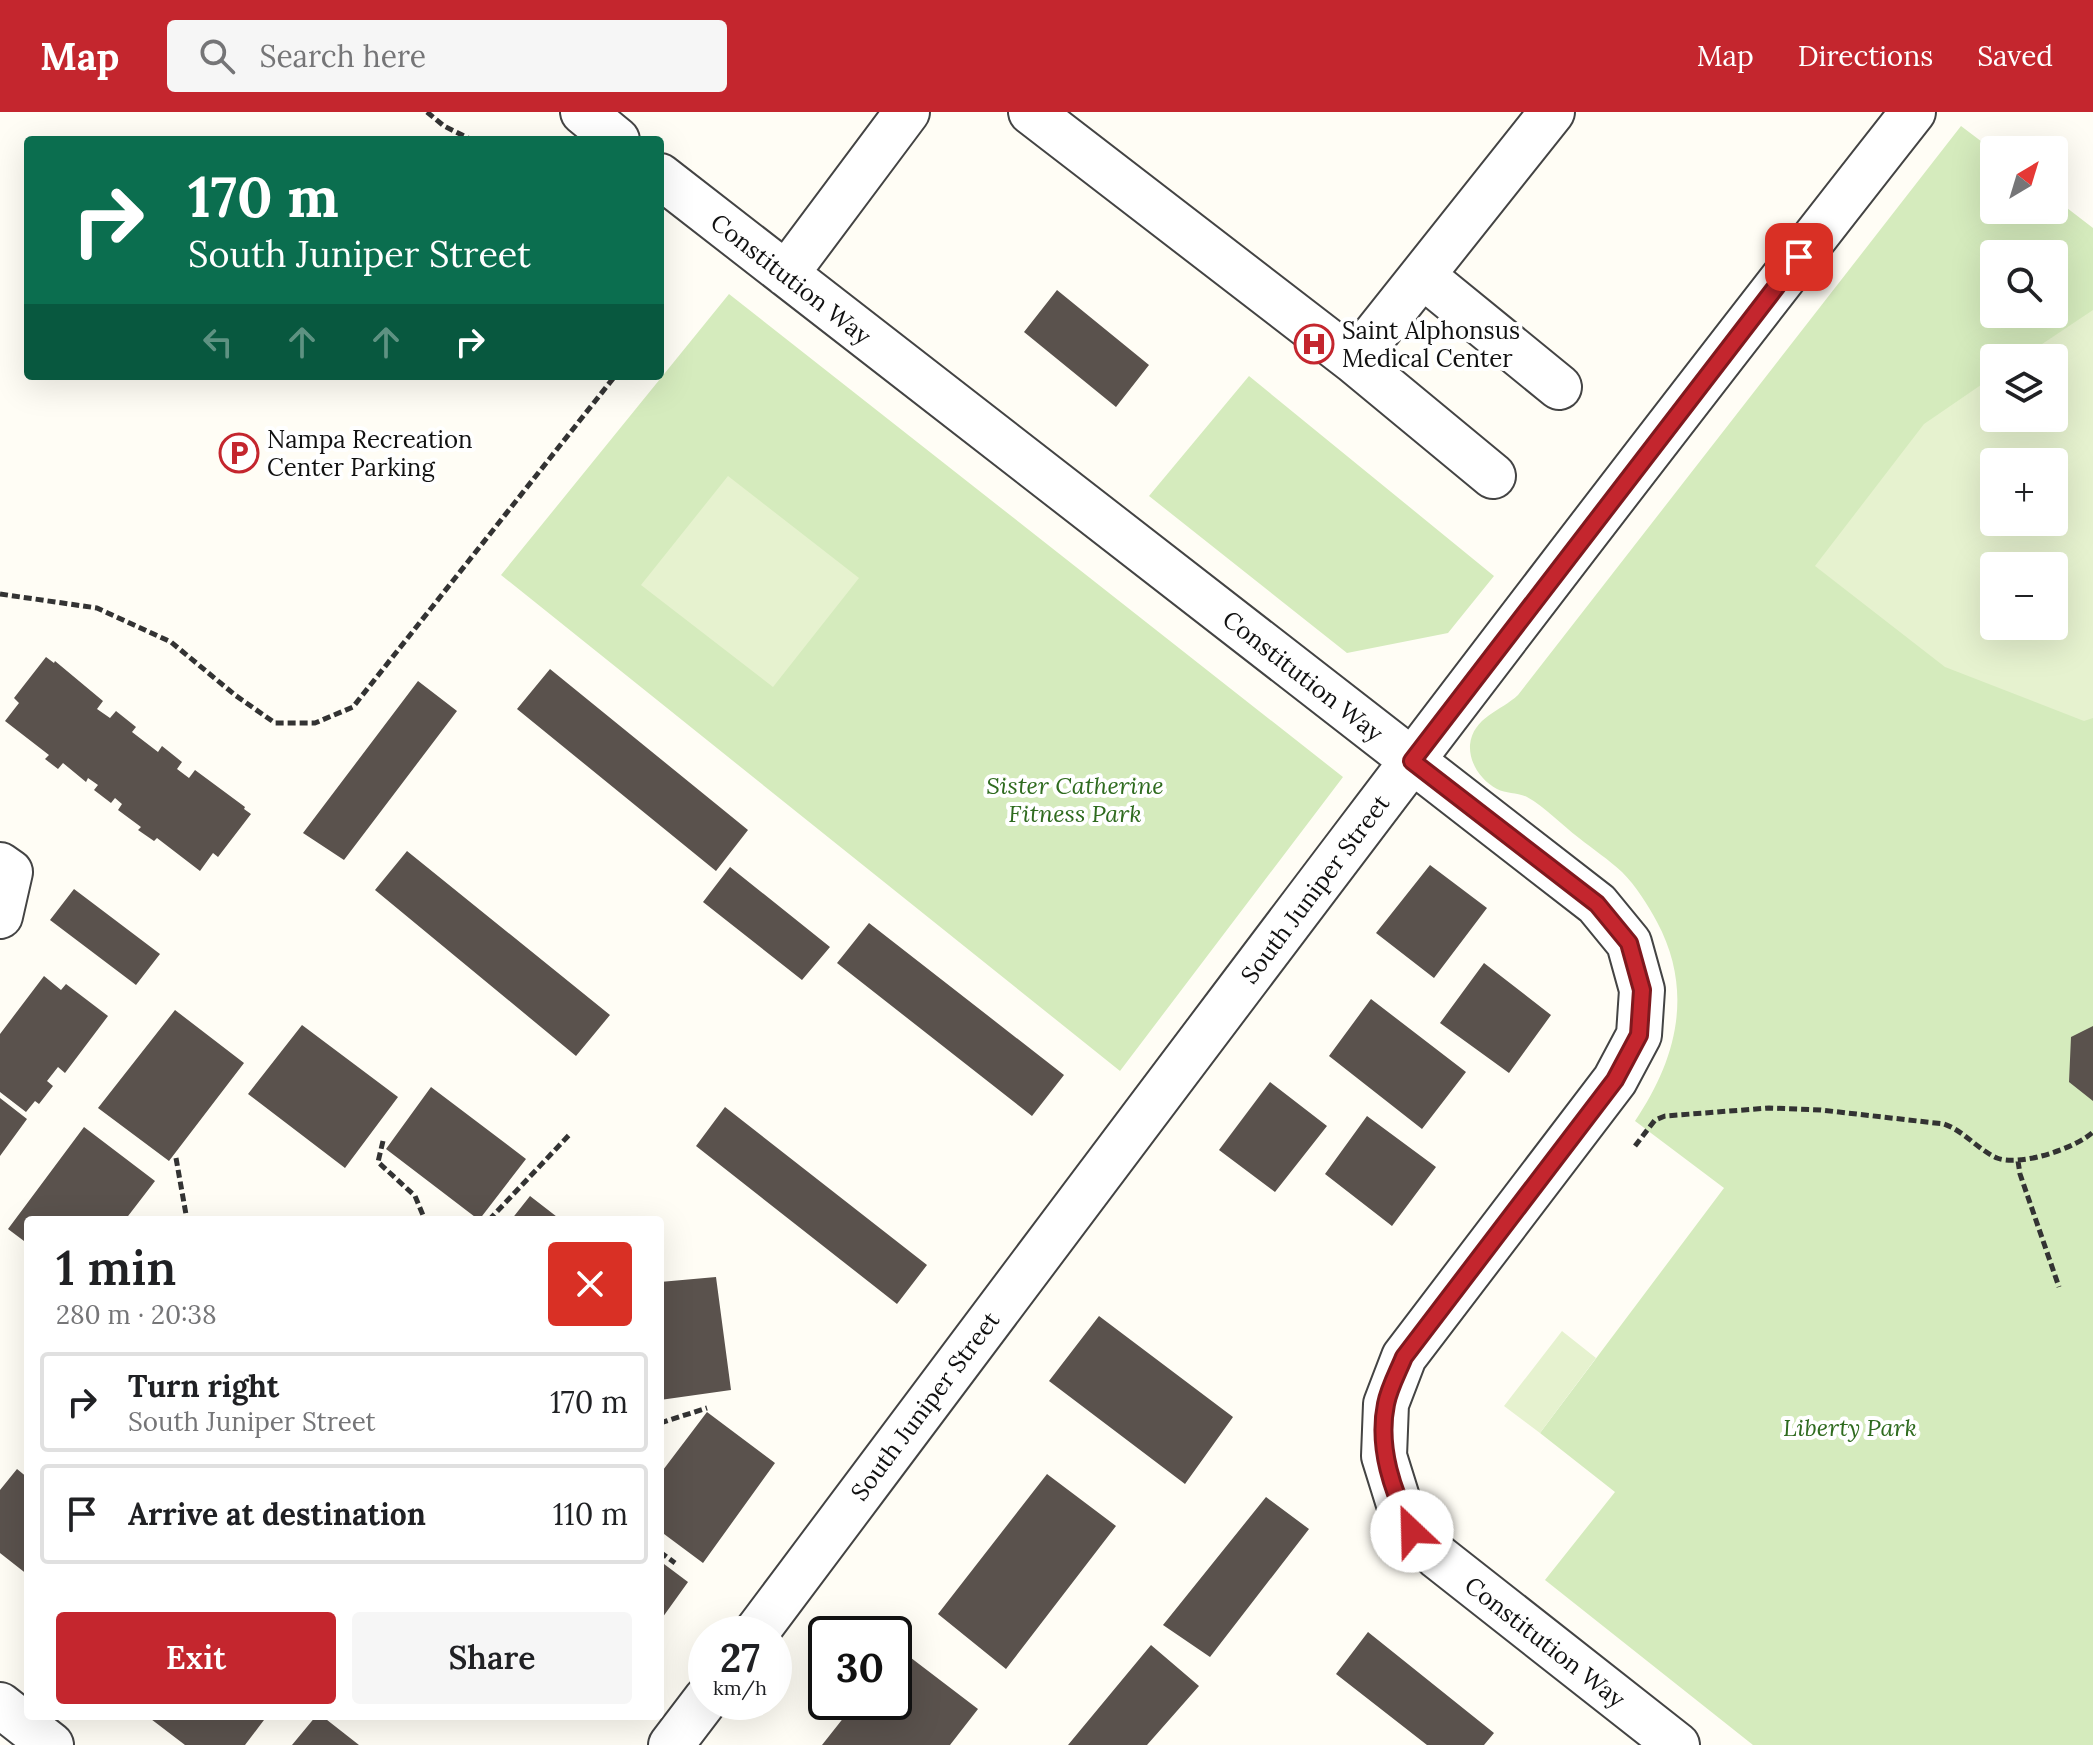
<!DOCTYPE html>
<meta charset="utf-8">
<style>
:root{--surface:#fff;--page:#f6f6f6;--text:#202124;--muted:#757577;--line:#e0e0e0;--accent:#c4262e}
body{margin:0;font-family:Lora,serif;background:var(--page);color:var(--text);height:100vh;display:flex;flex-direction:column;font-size:30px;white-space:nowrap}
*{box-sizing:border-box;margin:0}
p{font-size:26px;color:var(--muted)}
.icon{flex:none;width:44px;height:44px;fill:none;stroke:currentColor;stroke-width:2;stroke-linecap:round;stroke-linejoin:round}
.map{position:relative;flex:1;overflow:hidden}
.details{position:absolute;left:24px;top:1104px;width:640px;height:504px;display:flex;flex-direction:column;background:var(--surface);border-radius:8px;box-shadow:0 8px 32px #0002}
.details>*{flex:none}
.banner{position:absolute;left:24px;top:24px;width:640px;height:244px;border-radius:8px;box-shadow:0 8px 32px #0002;background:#0b6e4f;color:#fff;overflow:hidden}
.needle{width:52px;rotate:38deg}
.buttons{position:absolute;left:1980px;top:24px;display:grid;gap:16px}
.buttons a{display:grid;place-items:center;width:88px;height:88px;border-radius:8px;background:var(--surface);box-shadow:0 8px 32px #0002;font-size:40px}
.speed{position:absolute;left:688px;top:1504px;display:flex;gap:16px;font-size:40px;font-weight:700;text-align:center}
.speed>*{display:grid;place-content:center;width:104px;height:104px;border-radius:50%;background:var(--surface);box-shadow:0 8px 32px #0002;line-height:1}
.speed small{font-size:20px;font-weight:400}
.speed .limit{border:4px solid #111;border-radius:12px;background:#fff;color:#111}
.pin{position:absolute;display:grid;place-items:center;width:68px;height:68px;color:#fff;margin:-34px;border-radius:16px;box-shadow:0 4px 12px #0006}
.me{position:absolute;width:88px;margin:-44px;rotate:336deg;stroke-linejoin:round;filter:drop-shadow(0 0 6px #0008)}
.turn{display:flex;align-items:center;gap:28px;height:168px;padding:0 32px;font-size:36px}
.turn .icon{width:104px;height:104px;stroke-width:2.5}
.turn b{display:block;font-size:56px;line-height:68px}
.lanes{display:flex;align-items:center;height:76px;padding:0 32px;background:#0003;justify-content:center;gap:40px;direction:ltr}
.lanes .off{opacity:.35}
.round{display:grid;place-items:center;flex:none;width:84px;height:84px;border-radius:8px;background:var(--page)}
.headline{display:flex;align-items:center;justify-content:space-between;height:136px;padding:0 32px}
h1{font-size:48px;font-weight:600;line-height:60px}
.button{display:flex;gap:16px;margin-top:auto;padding:16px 32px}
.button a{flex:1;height:92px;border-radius:8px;background:var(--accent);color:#fff;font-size:32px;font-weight:600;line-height:92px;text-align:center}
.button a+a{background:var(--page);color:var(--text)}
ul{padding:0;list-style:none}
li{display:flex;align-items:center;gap:24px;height:100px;margin:0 16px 12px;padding:0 16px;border:4px solid var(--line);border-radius:8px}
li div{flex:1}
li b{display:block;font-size:30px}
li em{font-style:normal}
header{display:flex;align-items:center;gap:48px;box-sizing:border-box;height:112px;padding:0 40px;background:var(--accent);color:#fff}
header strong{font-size:38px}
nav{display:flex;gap:44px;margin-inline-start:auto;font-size:28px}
.search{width:560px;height:72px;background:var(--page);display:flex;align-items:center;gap:20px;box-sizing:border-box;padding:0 28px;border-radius:8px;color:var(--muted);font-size:30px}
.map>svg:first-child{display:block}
.green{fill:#d5ebbd;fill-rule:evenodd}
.pitch{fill:#e6f2cf;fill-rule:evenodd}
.building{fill:#5a524d}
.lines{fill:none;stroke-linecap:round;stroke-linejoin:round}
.minor-casing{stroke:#444;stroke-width:48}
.path{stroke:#333;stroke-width:5;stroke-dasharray:8 4;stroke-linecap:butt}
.minor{stroke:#fff;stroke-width:44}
.route-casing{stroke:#7f191e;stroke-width:20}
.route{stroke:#c4262e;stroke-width:14}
.labels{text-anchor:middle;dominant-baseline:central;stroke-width:8;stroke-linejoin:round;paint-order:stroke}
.street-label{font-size:24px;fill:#111;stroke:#fff}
.poi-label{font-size:24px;fill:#111;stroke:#fff;text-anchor:start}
.park-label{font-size:24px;font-style:italic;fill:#2f6b1f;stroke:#fff}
</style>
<header>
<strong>Map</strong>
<div class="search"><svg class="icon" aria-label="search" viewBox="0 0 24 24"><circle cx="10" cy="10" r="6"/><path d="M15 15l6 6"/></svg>Search here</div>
<nav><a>Map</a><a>Directions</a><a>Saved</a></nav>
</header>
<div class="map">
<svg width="2093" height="1633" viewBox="0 0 2093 1633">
<rect width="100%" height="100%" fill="#fffdf5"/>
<path class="green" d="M 1961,14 L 1994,39 L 1994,98 L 2054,98 L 2054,86 L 2093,116 L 2093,1633 L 1753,1633 L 1545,1468 L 1615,1380 L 1540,1321 L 1724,1076 L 1635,1009 C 1677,947 1694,879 1657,810 C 1648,793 1636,774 1622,760 C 1609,748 1593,737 1579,726 C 1562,713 1545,695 1527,685 C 1517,680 1506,682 1497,677 C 1482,669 1469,652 1470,633 C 1473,605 1501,599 1518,583 ZM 1994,142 L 2054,142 L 2054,202 L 1994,202 ZM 1994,246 L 2054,246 L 2054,306 L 1994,306 ZM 1994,350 L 2054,350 L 2054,410 L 1994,410 ZM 1994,454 L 2054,454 L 2054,514 L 1994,514 Z
M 729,182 L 1343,665 L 1120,959 L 501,463 Z
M 1249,264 L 1494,464 L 1448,521 L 1347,541 L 1149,384 Z"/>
<path class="pitch" d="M 2093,198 L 2093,606 L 2084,609 L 1945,555 L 1815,454 L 1924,312 L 1994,264 L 1994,306 L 2054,306 L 2054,246 L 2021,246 ZM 1994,350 L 2054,350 L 2054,410 L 1994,410 ZM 1994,454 L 2054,454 L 2054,514 L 1994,514 Z
M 728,364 L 859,466 L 773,575 L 641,473 Z
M 1562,1219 L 1596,1246 L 1540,1321 L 1504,1294 Z"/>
<path class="building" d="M 1057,178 L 1149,253 L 1116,295 L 1024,220 Z
M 46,545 L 54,551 L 55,549 L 103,589 L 97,597 L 110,606 L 116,599 L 136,615 L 132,620 L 158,640 L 162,634 L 182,650 L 177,657 L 189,666 L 195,658 L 245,695 L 244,697 L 251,702 L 218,745 L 213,741 L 200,759 L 157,726 L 154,729 L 138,718 L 141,715 L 118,698 L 122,692 L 115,686 L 111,691 L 94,678 L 98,673 L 88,666 L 86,670 L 63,651 L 58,657 L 45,647 L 49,643 L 5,609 L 19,591 L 14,586 Z
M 550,557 L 748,718 L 716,759 L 517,597 Z
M 418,569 L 457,599 L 344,748 L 303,721 Z
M 407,739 L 610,903 L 576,944 L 375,778 Z
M 1430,753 L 1487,796 L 1434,866 L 1376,821 Z
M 730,755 L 830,835 L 802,868 L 703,790 Z
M 74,777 L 160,842 L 136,873 L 50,808 Z
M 869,811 L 1064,963 L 1032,1004 L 837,851 Z
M 1484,851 L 1551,903 L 1509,961 L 1440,911 Z
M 44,864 L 61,878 L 66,872 L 108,904 L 65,961 L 58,955 L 47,969 L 53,974 L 39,992 L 35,989 L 26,1000 L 0,980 L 0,922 Z
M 1371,887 L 1466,960 L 1422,1017 L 1329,944 Z
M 175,898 L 244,951 L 169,1049 L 98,996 Z
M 302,913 L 398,985 L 345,1056 L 248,982 Z
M 2093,914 L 2093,989 L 2069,970 L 2071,925 Z
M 1270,970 L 1327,1014 L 1275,1080 L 1219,1038 Z
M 431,975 L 526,1047 L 479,1108 L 386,1037 Z
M 0,986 L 27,1007 L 0,1044 Z
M 725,995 L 927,1153 L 897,1192 L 696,1034 Z
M 1367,1004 L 1436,1055 L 1392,1114 L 1325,1062 Z
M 84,1015 L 155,1069 L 125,1108 L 28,1108 L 28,1132 L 8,1117 Z
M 530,1084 L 561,1108 L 511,1108 Z
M 716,1165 L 731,1278 L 660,1288 L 660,1170 Z
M 1099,1204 L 1233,1305 L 1185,1372 L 1049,1269 Z
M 707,1300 L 775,1351 L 703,1451 L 660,1419 L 660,1362 Z
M 17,1357 L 28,1366 L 28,1463 L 0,1441 L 0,1378 Z
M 1047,1362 L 1116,1414 L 1006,1557 L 938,1502 Z
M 1266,1385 L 1309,1417 L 1210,1545 L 1163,1513 Z
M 660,1449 L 688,1470 L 660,1509 Z
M 1368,1520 L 1494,1621 L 1484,1633 L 1427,1633 L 1336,1562 Z
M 1151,1533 L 1199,1574 L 1147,1633 L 1068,1633 Z
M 898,1536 L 978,1597 L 950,1633 L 822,1633 L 856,1590 L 894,1590 L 894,1542 Z
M 147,1604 L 267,1604 L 245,1633 L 185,1633 Z
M 316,1604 L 322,1604 L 359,1633 L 292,1633 Z"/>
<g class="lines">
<g class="minor-casing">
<path id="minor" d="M 583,0 L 617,28
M 1031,0 L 1354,249 L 1552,0
M 660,64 L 1597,792 L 1629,831 L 1642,878 L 1639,923 L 1615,968 L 1404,1245 L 1386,1292 L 1384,1344 L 1398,1389 L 1412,1419 L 1438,1445 L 1677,1633
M 786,162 L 907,0
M 1423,164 L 1559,275
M 1354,249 L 1493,364
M 0,753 L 10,760 L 0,804
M 755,1522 C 1137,1012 1519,501 1913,0
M 0,1593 L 51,1633
M 671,1633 L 706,1587"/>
</g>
<path class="path" d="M 427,0 L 444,14 L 472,28
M 0,482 L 97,496 L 171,530 L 235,583 L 275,611 L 315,611 L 353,595 L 615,264
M 383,1029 L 378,1050 L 415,1084 L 425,1108
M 1635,1034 L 1655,1008 L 1665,1004 L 1769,996 L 1821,998 L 1944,1012 C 1964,1019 1977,1037 1997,1046 C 2020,1055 2076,1036 2093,1020
M 176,1046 L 187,1108
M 2018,1049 L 2020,1062 L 2059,1175
M 489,1108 L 571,1021
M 660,1311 L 707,1296
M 660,1440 L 675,1451"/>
<use href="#minor" class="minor"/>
</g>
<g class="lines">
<g class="route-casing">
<path id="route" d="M 1412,1419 C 1393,1380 1377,1336 1386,1292 C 1389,1276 1398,1260 1404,1245 L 1615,968 L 1639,923 L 1642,878 L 1629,831 L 1597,792 L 1412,649 L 1799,145"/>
</g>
<use href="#route" class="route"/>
</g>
<defs>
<g id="hospital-ring" transform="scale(2)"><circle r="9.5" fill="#fff" stroke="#c4262e" stroke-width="1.5"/><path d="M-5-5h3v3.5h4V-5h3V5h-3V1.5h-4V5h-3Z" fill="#c4262e"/></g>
<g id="parking-ring" transform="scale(2)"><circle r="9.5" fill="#fff" stroke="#c4262e" stroke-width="1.5"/><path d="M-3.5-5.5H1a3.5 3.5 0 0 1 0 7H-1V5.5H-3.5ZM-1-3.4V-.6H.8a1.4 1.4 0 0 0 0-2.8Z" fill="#c4262e"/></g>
</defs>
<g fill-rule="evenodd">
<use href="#hospital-ring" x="1314" y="232"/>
<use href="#parking-ring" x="239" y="341"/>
</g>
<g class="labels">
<g class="street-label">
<text transform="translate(791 167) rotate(38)">Constitution Way</text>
<text transform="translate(1303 564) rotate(38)">Constitution Way</text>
<text transform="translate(1315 777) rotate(-53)">South Juniper Street</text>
<text transform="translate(925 1294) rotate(-53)">South Juniper Street</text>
<text transform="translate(1545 1530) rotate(38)">Constitution Way</text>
</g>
<g class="poi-label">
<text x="1342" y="218">Saint Alphonsus<tspan x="1342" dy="28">Medical Center</tspan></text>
<text x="267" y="327">Nampa Recreation<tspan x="267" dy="28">Center Parking</tspan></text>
</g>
<g class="park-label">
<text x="1075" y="673">Sister Catherine<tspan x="1075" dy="28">Fitness Park</tspan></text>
<text x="1850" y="1315">Liberty Park</text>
</g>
</g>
</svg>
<div class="buttons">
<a><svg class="needle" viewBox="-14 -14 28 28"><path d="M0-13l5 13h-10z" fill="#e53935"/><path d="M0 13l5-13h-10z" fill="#757577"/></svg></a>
<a><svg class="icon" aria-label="search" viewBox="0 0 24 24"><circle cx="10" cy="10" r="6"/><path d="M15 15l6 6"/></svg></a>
<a><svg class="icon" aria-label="layers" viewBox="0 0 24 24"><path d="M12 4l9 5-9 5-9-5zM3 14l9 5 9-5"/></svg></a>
<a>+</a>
<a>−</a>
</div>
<div class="speed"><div>27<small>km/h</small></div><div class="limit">30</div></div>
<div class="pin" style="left:1799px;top:145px;background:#d93025"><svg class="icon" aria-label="arrive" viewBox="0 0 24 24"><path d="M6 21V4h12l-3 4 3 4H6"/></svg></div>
<svg class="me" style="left:1412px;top:1419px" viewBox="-20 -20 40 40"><circle r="19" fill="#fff"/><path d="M0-13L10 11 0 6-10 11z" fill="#c4262e"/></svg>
<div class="banner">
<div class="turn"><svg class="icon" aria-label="right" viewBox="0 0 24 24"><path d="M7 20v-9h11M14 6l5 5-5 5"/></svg><div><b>170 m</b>South Juniper Street</div></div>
<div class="lanes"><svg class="icon off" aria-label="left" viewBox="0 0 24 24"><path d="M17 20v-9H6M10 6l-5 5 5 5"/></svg><svg class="icon off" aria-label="ahead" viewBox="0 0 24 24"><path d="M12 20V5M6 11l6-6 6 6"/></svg><svg class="icon off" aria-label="ahead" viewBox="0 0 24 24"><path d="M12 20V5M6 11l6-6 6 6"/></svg><svg class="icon" aria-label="right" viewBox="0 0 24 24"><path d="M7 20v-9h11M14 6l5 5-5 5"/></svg></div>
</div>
<section class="details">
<div class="headline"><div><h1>1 min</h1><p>280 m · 20:38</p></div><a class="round" style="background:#d93025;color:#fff"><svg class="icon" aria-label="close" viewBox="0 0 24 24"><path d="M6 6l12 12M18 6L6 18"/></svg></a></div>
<ul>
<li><svg class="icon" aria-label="right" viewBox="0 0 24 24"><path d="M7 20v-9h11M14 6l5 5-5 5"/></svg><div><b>Turn right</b><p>South Juniper Street</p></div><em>170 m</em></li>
<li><svg class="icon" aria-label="arrive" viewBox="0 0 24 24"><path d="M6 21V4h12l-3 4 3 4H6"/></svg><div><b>Arrive at destination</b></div><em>110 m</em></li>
</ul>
<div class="button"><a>Exit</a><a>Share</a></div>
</section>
</div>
